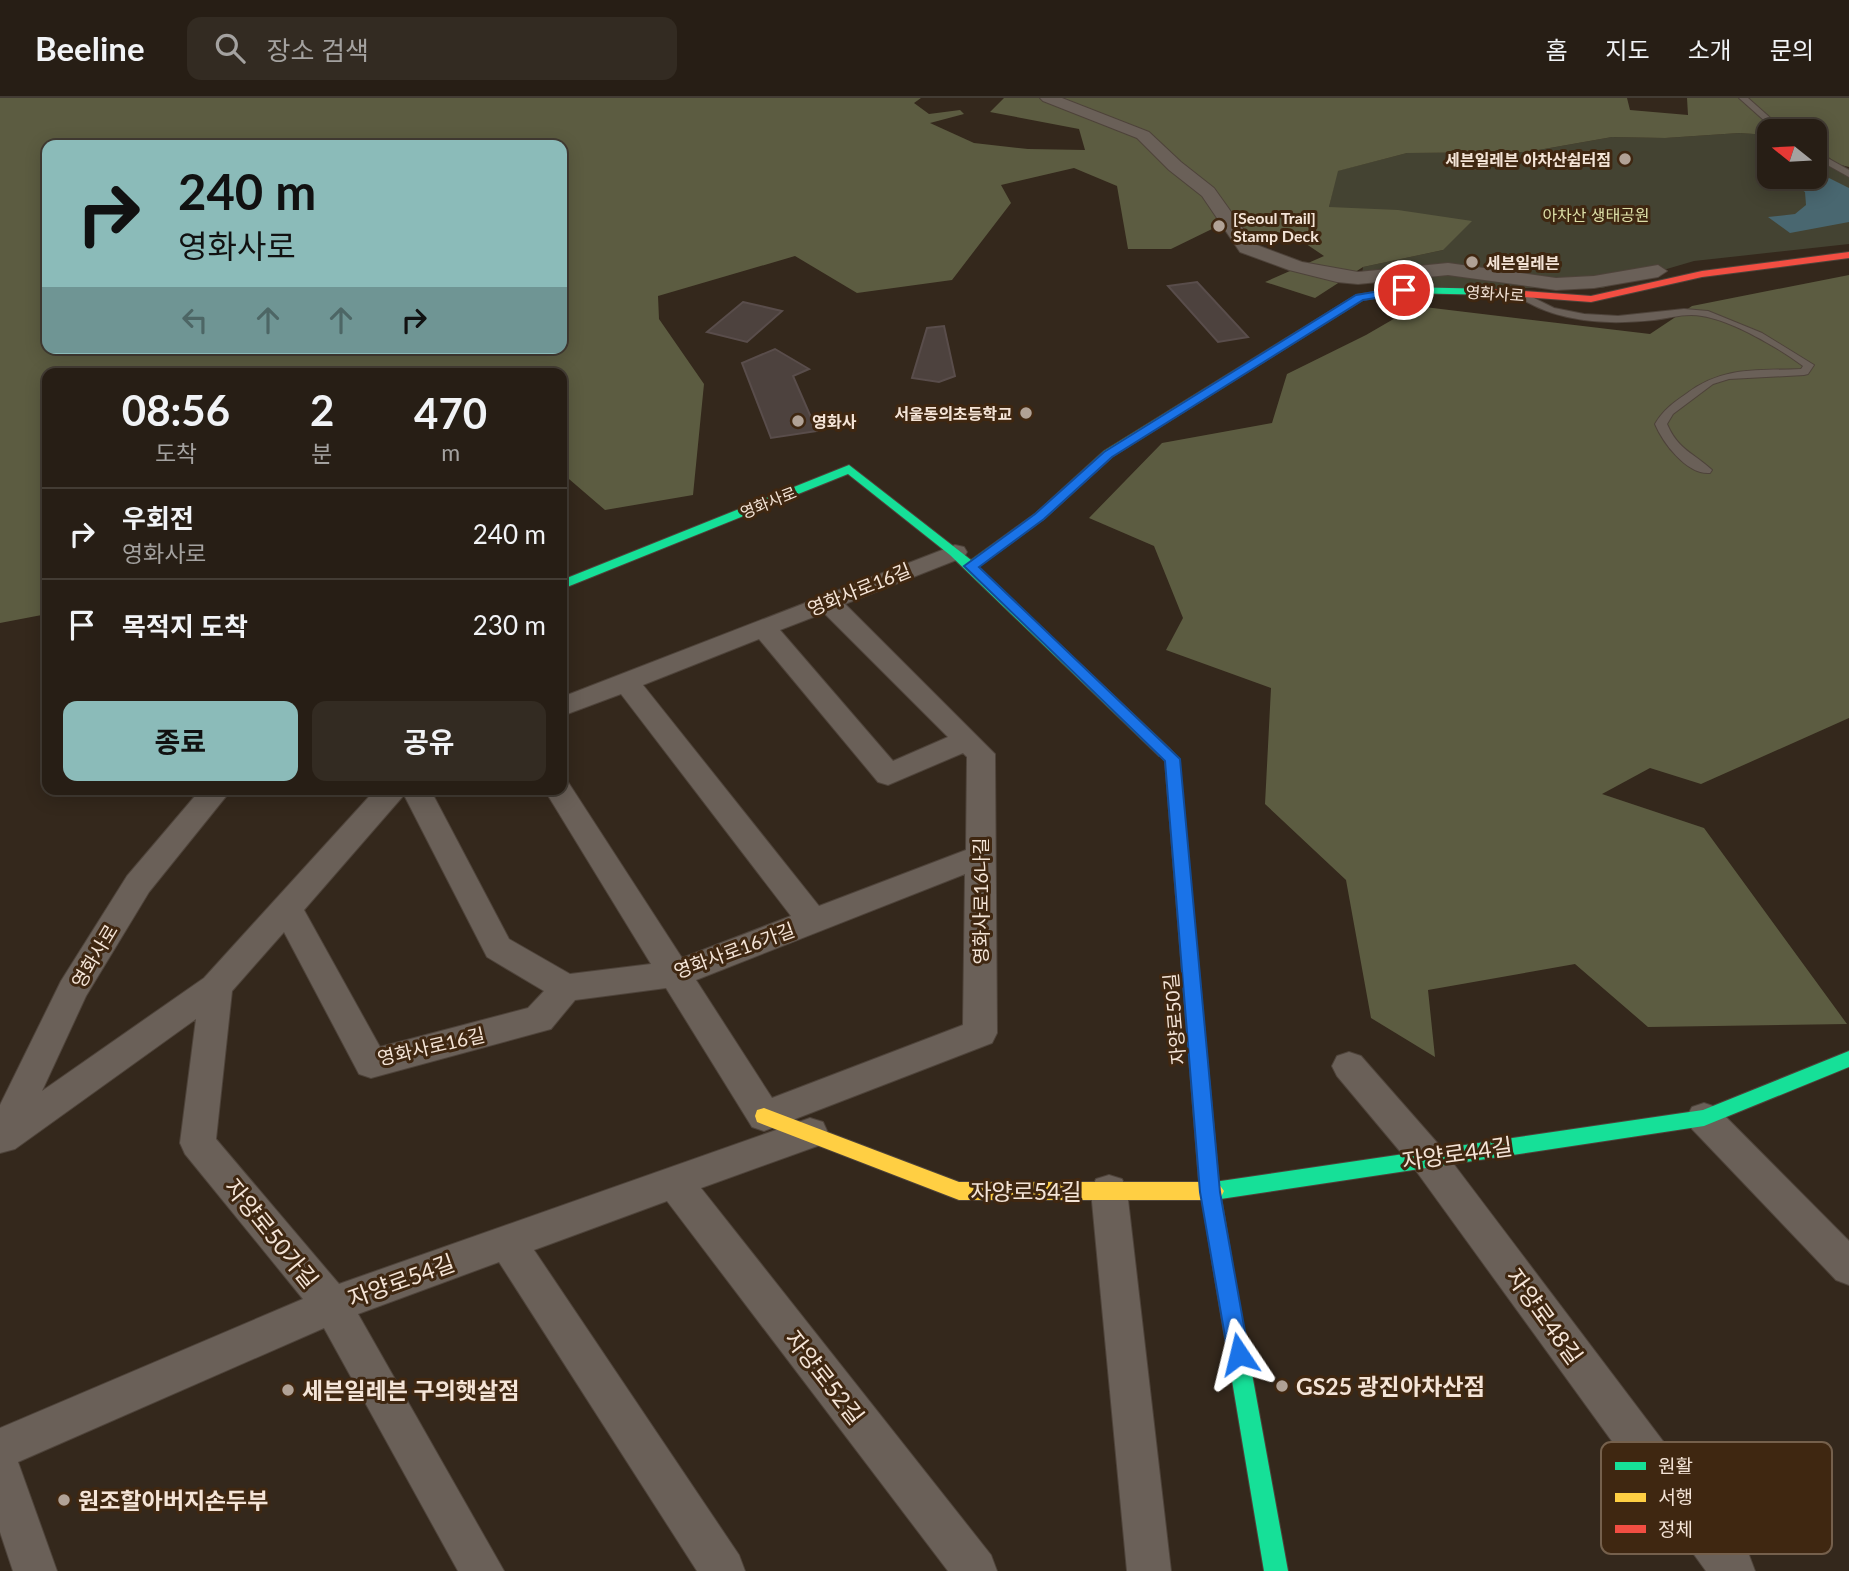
<!DOCTYPE html>
<html lang="ko">
<meta charset="utf-8">
<style>
:root{--surface:#271e15;--page:#332b22;--text:#f1f3f6;--muted:#a4a2a0;--line:#433c34;--accent:#8bbbb9}
body{margin:0;font-family:Lato,"Noto Sans KR",sans-serif;background:var(--page);color:var(--text);height:100vh;display:flex;flex-direction:column;font-size:26px;white-space:nowrap}
*{box-sizing:border-box;margin:0}
p{font-size:23px;color:var(--muted)}
.icon{flex:none;width:38px;height:38px;fill:none;stroke:currentColor;stroke-width:2;stroke-linecap:round;stroke-linejoin:round}
.map{position:relative;flex:1;overflow:hidden}
.panel{position:absolute;left:42px;top:270px;width:525px;height:427px;display:flex;flex-direction:column;background:var(--surface);border-radius:14px;box-shadow:0 4px 18px #0003,0 0 0 2px var(--line)}
.panel>*{flex:none}
.top-card{position:absolute;left:42px;top:42px;width:525px;height:214px;border-radius:14px;box-shadow:0 4px 18px #0003,0 0 0 2px var(--line);background:#8bbbb9;color:#111;overflow:hidden}
.needle{width:46px;rotate:288deg}
.tools{position:absolute;left:1757px;top:21px;display:grid;gap:14px}
.tools a{display:grid;place-items:center;width:70px;height:70px;border-radius:14px;background:var(--surface);box-shadow:0 4px 18px #0003,0 0 0 2px var(--line);font-size:35px}
.pin{position:absolute;display:grid;place-items:center;width:60px;height:60px;color:#fff;margin:-30px;border:4px solid #fff;border-radius:50%;box-shadow:0 2px 7px #0007}
.me{position:absolute;width:77px;margin:-38px;rotate:350deg;stroke-linejoin:round;filter:drop-shadow(0 0 5px #0008)}
.turn{display:flex;align-items:center;gap:24px;height:147px;padding:0 21px;font-size:32px}
.turn .icon{width:91px;height:91px;stroke-width:2.5}
.turn b{display:block;font-size:49px;line-height:60px}
.lanes{display:flex;align-items:center;height:66px;padding:0 21px;background:#0003;justify-content:center;gap:35px;direction:ltr}
.lanes .off{opacity:.35}
.eta{display:flex;justify-content:space-evenly;align-items:center;height:119px;text-align:center}
.eta b{font-size:42px;font-weight:700;line-height:49px}
.button{display:flex;gap:14px;margin-top:auto;padding:14px 21px}
.button a{flex:1;height:80px;border-radius:14px;background:var(--accent);color:#111;font-size:28px;font-weight:700;line-height:80px;text-align:center}
.button a+a{background:var(--page);color:var(--text)}
ul{padding:0;list-style:none}
li{display:flex;align-items:center;gap:21px;height:91px;padding:0 21px;border-top:2px solid var(--line)}
li div{flex:1}
li b{display:block;font-size:26px}
li em{font-style:normal}
header{display:flex;align-items:center;gap:42px;box-sizing:border-box;height:98px;padding:0 35px;background:var(--surface);border-bottom:2px solid var(--line)}
header strong{font-size:33px}
nav{display:flex;gap:38px;margin-inline-start:auto;font-size:24px}
.search{width:490px;height:63px;background:var(--page);display:flex;align-items:center;gap:18px;box-sizing:border-box;padding:0 24px;border-radius:14px;color:var(--muted);font-size:26px}
.map>svg:first-child{display:block}
.green{fill:#444332}
.forest{fill:#5c5c41;fill-rule:evenodd}
.water{fill:#496770}
.building{fill:#4d423e;stroke:#594d4b;stroke-width:2}
.lines{fill:none;stroke-linecap:round;stroke-linejoin:round}
.lane-casing{stroke:#4e433a;stroke-width:2}
.street-casing{stroke:#4e433a;stroke-width:2}
.fast-casing{stroke:#4e433a;stroke-width:2}
.slow-casing{stroke:#4e433a;stroke-width:2}
.jam-casing{stroke:#4e433a;stroke-width:2}
.lane{fill:#6a6058;fill-rule:evenodd}
.street{fill:#6a6058;fill-rule:evenodd}
.fast{fill:#16e098;fill-rule:evenodd}
.slow{fill:#ffcf43;fill-rule:evenodd}
.jam{fill:#f24e42;fill-rule:evenodd}
.route{fill:#1a73e8;stroke:#114b97;stroke-width:2}
.poi-dot{fill:#b1a296;stroke:#3f2711;stroke-width:2.5}
.labels{text-anchor:middle;dominant-baseline:central;stroke-width:6;stroke-linejoin:round;paint-order:stroke}
.far-poi-label{font-size:16px;font-weight:bold;fill:#f4e4d7;stroke:#3f2711;text-anchor:start}
.far-park-label{font-size:16px;fill:#dcdfa7;stroke:#3f2711}
.far-street-label{font-size:16px;fill:#f4e4d7;stroke:#3f2711}
.street-label{font-size:19px;fill:#f4e4d7;stroke:#3f2711}
.near-street-label{font-size:23px;fill:#f4e4d7;stroke:#3f2711}
.near-poi-label{font-size:23px;font-weight:bold;fill:#f4e4d7;stroke:#3f2711;text-anchor:start}
.key{fill:#3f2711;stroke:#75604c;stroke-width:2}
.key-label{font-size:19px;fill:#f4e4d7}
</style>
<header>
<strong>Beeline</strong>
<div class="search"><svg class="icon" aria-label="search" viewBox="0 0 24 24"><circle cx="10" cy="10" r="6"/><path d="M15 15l6 6"/></svg>장소 검색</div>
<nav><a>홈</a><a>지도</a><a>소개</a><a>문의</a></nav>
</header>
<div class="map">
<svg width="1849" height="1473" viewBox="0 0 1849 1473">
<rect width="100%" height="100%" fill="#34281c"/>
<path class="green" d="M 1739,35 L 1769,37 L 1769,79 L 1815,79 L 1815,48 L 1849,76 L 1849,146 L 1694,163 L 1602,190 L 1408,190 L 1361,183 L 1363,169 L 1443,152 L 1329,109 L 1337,73 L 1407,55 L 1527,54 L 1612,39 L 1665,40 Z"/>
<path class="forest" d="M 0,0 L 921,0 L 914,5 L 929,16 L 960,12 L 964,16 L 930,25 L 974,45 L 1028,51 L 1085,52 L 1079,31 L 990,14 L 1004,0 L 1627,0 L 1630,12 L 1688,17 L 1687,0 L 1849,0 L 1849,69 L 1837,66 L 1815,48 L 1815,33 L 1769,33 L 1769,37 L 1739,35 L 1665,40 L 1612,39 L 1527,54 L 1407,55 L 1338,73 L 1329,109 L 1398,112 L 1472,123 L 1443,152 L 1363,169 L 1315,200 L 1265,184 L 1324,158 L 1290,135 L 1212,131 L 1171,151 L 1128,151 L 1117,88 L 1074,70 L 1001,87 L 1011,105 L 952,182 L 857,195 L 795,158 L 658,198 L 659,221 L 704,286 L 693,397 L 605,412 L 562,375 L 562,275 L 47,275 L 47,516 L 0,525 ZM 47,47 L 562,47 L 562,250 L 47,250 Z
M 1849,177 L 1849,620 L 1701,686 L 1650,670 L 1602,696 L 1704,730 L 1847,926 L 1648,929 L 1575,866 L 1428,892 L 1435,959 L 1371,920 L 1346,782 L 1265,706 L 1271,590 L 1166,552 L 1183,520 L 1154,448 L 1089,420 L 1162,345 L 1272,325 L 1287,276 L 1366,237 L 1416,208 L 1650,236 L 1692,208 Z"/>
<path class="water" d="M 1815,73 L 1849,90 L 1849,124 L 1790,135 L 1768,119 L 1795,116 L 1806,107 L 1805,94 L 1785,80 L 1815,79 Z"/>
<path class="building" d="M 1197,184 L 1248,239 L 1218,244 L 1168,188 Z
M 743,204 L 782,213 L 747,244 L 707,234 Z
M 944,228 L 955,278 L 939,284 L 912,280 L 927,230 Z
M 775,251 L 809,271 L 793,278 L 817,333 L 771,340 L 742,265 Z"/>
<g class="lines">
<g class="lane-casing">
<path id="lane" d="M 1739,0 L 1748,0 L 1785,33 L 1776,33 Z
M 1815,53 L 1849,72 L 1849,79 L 1815,60 Z
M 1522,194 L 1554,210 L 1584,216 L 1618,218 L 1684,211 L 1708,213 L 1762,235 L 1814,267 L 1808,276 L 1804,277 L 1729,281 L 1713,286 L 1673,316 L 1667,326 C 1678,352 1694,355 1712,372 L 1710,375 C 1687,377 1663,345 1655,326 C 1663,312 1673,305 1686,296 C 1723,268 1756,273 1801,271 L 1803,268 C 1777,249 1733,223 1702,218 C 1686,215 1670,220 1654,222 C 1607,227 1559,225 1518,199 L 1517,197 Z"/>
</g>
<g class="street-casing">
<path id="street" d="M 1040,0 L 1062,0 L 1149,34 L 1181,64 L 1214,90 L 1254,146 L 1302,164 L 1358,174 L 1448,165 L 1556,180 L 1594,178 L 1658,167 L 1667,173 L 1658,179 L 1594,190 L 1556,192 L 1448,177 L 1358,186 L 1337,184 L 1289,172 L 1240,154 L 1202,98 L 1169,72 L 1137,40 L 1043,3 Z
M 955,447 L 964,449 L 967,454 L 964,459 L 845,506 L 995,656 L 997,935 L 992,945 L 764,1033 L 752,1029 L 666,890 L 575,902 L 551,931 L 371,980 L 359,976 L 284,834 L 232,893 L 216,1041 L 339,1186 L 810,1020 L 823,1024 L 828,1035 L 823,1046 L 701,1090 L 991,1457 L 997,1473 L 948,1473 L 667,1103 L 534,1152 L 739,1457 L 745,1473 L 697,1473 L 499,1164 L 358,1216 L 504,1473 L 458,1473 L 324,1230 L 18,1364 L 57,1473 L 13,1473 L 0,1434 L 0,1330 L 303,1201 L 185,1056 L 180,1045 L 196,921 L 15,1051 L 0,1055 L 0,1007 L 61,883 L 127,778 L 201,691 L 232,691 L 149,794 L 86,898 L 42,993 L 204,880 L 376,691 L 430,691 L 509,841 L 570,876 L 651,866 L 544,691 L 562,691 L 562,682 L 568,684 L 682,860 L 791,818 L 621,596 L 562,618 L 562,599 ZM 824,515 L 948,639 L 893,663 L 780,532 ZM 759,541 L 878,684 L 888,687 L 963,655 L 967,659 L 966,752 L 819,808 L 643,587 ZM 404,697 L 487,859 L 544,893 L 528,910 L 380,949 L 304,812 ZM 965,776 L 963,927 L 772,1000 L 696,882 Z
M 1349,954 L 1361,958 L 1440,1048 L 1749,1457 L 1755,1473 L 1706,1473 L 1414,1070 L 1337,978 L 1332,968 L 1337,958 Z
M 1704,1005 L 1716,1009 L 1849,1143 L 1849,1187 L 1836,1182 L 1692,1031 L 1686,1020 L 1692,1009 Z
M 1109,1077 L 1122,1081 L 1127,1093 L 1171,1473 L 1127,1473 L 1091,1093 L 1096,1081 Z"/>
</g>
<g class="fast-casing">
<path id="fast" d="M 1404,189 L 1495,191 L 1500,194 L 1495,197 L 1404,195 L 1363,202 L 1112,359 L 1044,421 L 978,469 L 1169,650 L 1171,654 L 1169,658 L 1159,658 L 950,457 L 848,376 L 562,491 L 562,482 L 849,367 L 971,462 L 1036,415 L 1104,353 L 1356,197 Z
M 1849,953 L 1849,969 L 1704,1028 L 1214,1102 L 1207,1099 L 1204,1093 L 1207,1087 L 1214,1084 L 1703,1012 Z
M 1228,1189 L 1235,1192 L 1238,1199 L 1288,1473 L 1264,1473 L 1218,1199 L 1221,1192 Z"/>
</g>
<g class="slow-casing">
<path id="slow" d="M 1164,649 L 1169,650 L 1179,661 L 1219,1086 L 1224,1093 L 1221,1099 L 1238,1199 L 1235,1206 L 1228,1209 L 1221,1206 L 1218,1199 L 1202,1102 L 959,1102 L 757,1024 L 755,1018 L 757,1012 L 764,1010 L 959,1084 L 1199,1084 L 1165,663 L 1157,654 Z"/>
</g>
<g class="jam-casing">
<path id="jam" d="M 1849,154 L 1849,160 L 1702,179 L 1591,204 L 1495,197 L 1490,194 L 1495,191 L 1591,198 L 1702,173 Z"/>
</g>
<use href="#lane" class="lane"/>
<use href="#street" class="street"/>
<use href="#fast" class="fast"/>
<use href="#slow" class="slow"/>
<use href="#jam" class="jam"/>
</g>
<path class="route" d="M 1404,189 L 1408,190 L 1408,195 L 1363,202 L 1112,359 L 1044,421 L 979,469 L 1180,661 L 1220,1094 L 1249,1256 L 1246,1264 L 1239,1267 L 1231,1264 L 1228,1256 L 1200,1094 L 1165,663 L 964,468 L 1035,416 L 1104,354 L 1356,197 Z"/>
<g class="poi-dot">
<circle cx="1625" cy="61" r="7"/>
<circle cx="1219" cy="128" r="7"/>
<circle cx="1472" cy="164" r="7"/>
<circle cx="1026" cy="315" r="7"/>
<circle cx="798" cy="323" r="7"/>
<circle cx="1282" cy="1288" r="7"/>
<circle cx="288" cy="1292" r="7"/>
<circle cx="64" cy="1402" r="7"/>
</g>
<g class="labels">
<g class="far-poi-label">
<text x="1611" y="61" text-anchor="end">세븐일레븐 아차산쉼터점</text>
<text x="1233" y="119">[Seoul Trail]<tspan x="1233" dy="18">Stamp Deck</tspan></text>
<text x="1486" y="164">세븐일레븐</text>
<text x="1012" y="315" text-anchor="end">서울동의초등학교</text>
<text x="812" y="323">영화사</text>
</g>
<g class="far-park-label">
<text x="1596" y="116">아차산 생태공원</text>
</g>
<g class="far-street-label">
<text transform="translate(1495 195) rotate(4)">영화사로</text>
<text transform="translate(768 404) rotate(-22)">영화사로</text>
</g>
<g class="street-label">
<text transform="translate(859 491) rotate(-22)">영화사로16길</text>
<text transform="translate(980 803) rotate(-90)">영화사로16나길</text>
<text transform="translate(734 852) rotate(-20)">영화사로16가길</text>
<text transform="translate(94 858) rotate(-59)">영화사로</text>
<text transform="translate(1174 921) rotate(-95)">자양로50길</text>
<text transform="translate(431 948) rotate(-13)">영화사로16길</text>
</g>
<g class="near-street-label">
<text transform="translate(1457 1055) rotate(-8)">자양로44길</text>
<text x="1026" y="1093">자양로54길</text>
<text transform="translate(272 1135) rotate(51)">자양로50가길</text>
<text transform="translate(401 1182) rotate(-20)">자양로54길</text>
<text transform="translate(1545 1218) rotate(54)">자양로48길</text>
<text transform="translate(825 1279) rotate(52)">자양로52길</text>
</g>
<g class="near-poi-label">
<text x="1296" y="1288">GS25 광진아차산점</text>
<text x="302" y="1292">세븐일레븐 구의햇살점</text>
<text x="78" y="1402">원조할아버지손두부</text>
</g>
</g>
<rect x="1601" y="1344" width="231" height="112" rx="10" class="key"/>
<rect x="1615" y="1364" width="31" height="8" fill="#16e098"/>
<rect x="1615" y="1395" width="31" height="9" fill="#ffcf43"/>
<rect x="1615" y="1427" width="31" height="8" fill="#f24e42"/>
<g class="key-label">
<text x="1658" y="1375">원활</text>
<text x="1658" y="1406">서행</text>
<text x="1658" y="1438">정체</text>
</g>
</svg>
<div class="tools">
<a><svg class="needle" viewBox="-14 -14 28 28"><path d="M0-13l5 13h-10z" fill="#e53935"/><path d="M0 13l5-13h-10z" fill="#a4a2a0"/></svg></a>
</div>
<div class="pin" style="left:1404px;top:192px;background:#d93025"><svg class="icon" aria-label="arrive" viewBox="0 0 24 24"><path d="M6 21V4h12l-3 4 3 4H6"/></svg></div>
<svg class="me" style="left:1239px;top:1256px" viewBox="-20 -20 40 40"><path d="M0-17L14 15 0 8-14 15z" fill="#1a73e8" stroke="#fff" stroke-width="4"/></svg>
<div class="top-card">
<div class="turn"><svg class="icon" aria-label="right" viewBox="0 0 24 24"><path d="M7 20v-9h11M14 6l5 5-5 5"/></svg><div><b>240 m</b>영화사로</div></div>
<div class="lanes"><svg class="icon off" aria-label="left" viewBox="0 0 24 24"><path d="M17 20v-9H6M10 6l-5 5 5 5"/></svg><svg class="icon off" aria-label="ahead" viewBox="0 0 24 24"><path d="M12 20V5M6 11l6-6 6 6"/></svg><svg class="icon off" aria-label="ahead" viewBox="0 0 24 24"><path d="M12 20V5M6 11l6-6 6 6"/></svg><svg class="icon" aria-label="right" viewBox="0 0 24 24"><path d="M7 20v-9h11M14 6l5 5-5 5"/></svg></div>
</div>
<section class="panel">
<div class="eta">
<div><b>08:56</b><p>도착</p></div>
<div><b>2</b><p>분</p></div>
<div><b>470</b><p>m</p></div>
</div>
<ul>
<li><svg class="icon" aria-label="right" viewBox="0 0 24 24"><path d="M7 20v-9h11M14 6l5 5-5 5"/></svg><div><b>우회전</b><p>영화사로</p></div><em>240 m</em></li>
<li><svg class="icon" aria-label="arrive" viewBox="0 0 24 24"><path d="M6 21V4h12l-3 4 3 4H6"/></svg><div><b>목적지 도착</b></div><em>230 m</em></li>
</ul>
<div class="button"><a>종료</a><a>공유</a></div>
</section>
</div>
